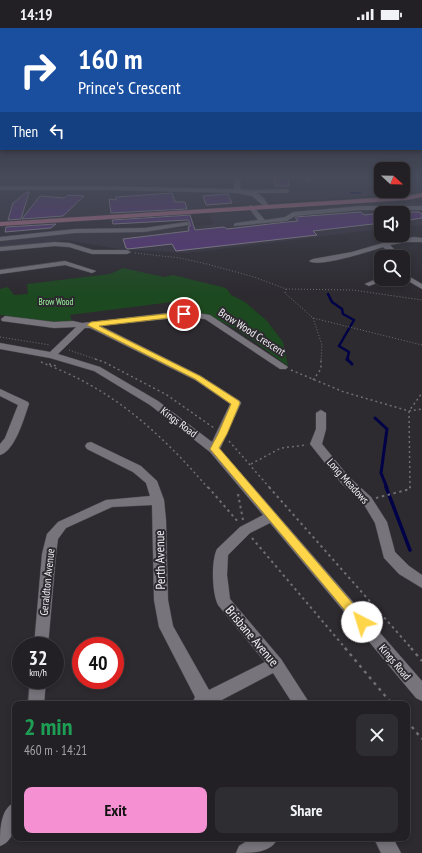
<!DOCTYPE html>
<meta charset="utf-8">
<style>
:root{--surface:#222024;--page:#2e2d31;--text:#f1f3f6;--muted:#a2a3a6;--line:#3f3e41;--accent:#f591d2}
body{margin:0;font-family:"PT Sans Narrow",sans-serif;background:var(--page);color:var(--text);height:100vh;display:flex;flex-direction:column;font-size:15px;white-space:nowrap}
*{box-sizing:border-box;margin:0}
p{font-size:13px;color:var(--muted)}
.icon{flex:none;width:22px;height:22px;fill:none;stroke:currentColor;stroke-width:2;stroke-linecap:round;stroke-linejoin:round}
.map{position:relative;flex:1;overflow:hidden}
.details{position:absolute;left:12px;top:673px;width:398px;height:140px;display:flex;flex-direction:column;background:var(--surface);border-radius:8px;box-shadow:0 2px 6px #0003,0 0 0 1px var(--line)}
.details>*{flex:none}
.banner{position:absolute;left:0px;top:0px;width:422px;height:122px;box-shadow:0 2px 6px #0003,0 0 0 1px var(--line);background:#1a4fa0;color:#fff;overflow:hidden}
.needle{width:26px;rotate:112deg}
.controls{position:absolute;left:374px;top:134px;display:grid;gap:8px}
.controls a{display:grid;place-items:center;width:36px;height:36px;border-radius:8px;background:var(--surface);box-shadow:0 2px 6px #0003,0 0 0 1px var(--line);font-size:20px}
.speed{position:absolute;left:12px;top:609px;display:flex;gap:8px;font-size:20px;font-weight:700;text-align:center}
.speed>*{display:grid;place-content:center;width:52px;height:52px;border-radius:50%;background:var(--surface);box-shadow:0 2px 6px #0003,0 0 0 1px var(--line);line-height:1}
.speed small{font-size:10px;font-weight:400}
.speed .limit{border:6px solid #d22;background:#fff;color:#111}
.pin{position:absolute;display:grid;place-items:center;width:34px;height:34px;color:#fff;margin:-17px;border:2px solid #fff;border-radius:50%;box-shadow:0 1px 4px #0007}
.me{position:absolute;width:44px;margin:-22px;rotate:320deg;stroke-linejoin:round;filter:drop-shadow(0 0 3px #0008)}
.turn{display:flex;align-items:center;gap:14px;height:84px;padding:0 12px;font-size:18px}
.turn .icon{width:52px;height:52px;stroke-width:2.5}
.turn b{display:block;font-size:28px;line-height:34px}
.then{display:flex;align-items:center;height:38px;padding:0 12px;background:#0003;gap:8px;font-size:15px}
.round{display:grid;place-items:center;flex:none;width:42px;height:42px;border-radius:8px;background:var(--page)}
.headline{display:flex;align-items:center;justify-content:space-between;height:68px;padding:0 12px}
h1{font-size:24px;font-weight:800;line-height:30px;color:#1e9e55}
.cta{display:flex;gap:8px;margin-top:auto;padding:8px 12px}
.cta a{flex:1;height:46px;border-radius:8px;background:var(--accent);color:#111;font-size:16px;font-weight:800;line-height:46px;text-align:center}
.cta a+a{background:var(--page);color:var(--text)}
.status{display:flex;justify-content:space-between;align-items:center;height:28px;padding:0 20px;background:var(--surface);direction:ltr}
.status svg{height:11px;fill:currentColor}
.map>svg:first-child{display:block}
.built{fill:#37323e}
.green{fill:#1d4920}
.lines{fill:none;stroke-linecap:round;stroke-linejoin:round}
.stream-far3{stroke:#000147;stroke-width:2}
.stream-far2{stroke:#000147;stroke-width:2.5}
.stream-far1{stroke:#000147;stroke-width:3}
.stream{stroke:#000147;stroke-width:3.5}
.building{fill:#5b347f;stroke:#949098}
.minor-casing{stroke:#4a484d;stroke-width:1}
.major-casing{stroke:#4a484d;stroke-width:1}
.path-far3{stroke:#716f74;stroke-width:1;stroke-dasharray:1 2;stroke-linecap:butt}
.path-far2{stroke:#716f74;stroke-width:1.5;stroke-dasharray:2 3;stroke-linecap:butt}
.path-far1{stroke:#716f74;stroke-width:2;stroke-dasharray:2.5 3.5;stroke-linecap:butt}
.path{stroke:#716f74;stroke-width:2.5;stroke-dasharray:3 4.5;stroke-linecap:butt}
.minor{fill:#77747c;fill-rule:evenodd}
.major{fill:#c2758f;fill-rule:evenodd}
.route{fill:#ffd54a;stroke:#a68a30}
.labels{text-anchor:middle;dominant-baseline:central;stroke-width:4;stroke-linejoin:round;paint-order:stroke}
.far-park-label{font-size:9px;fill:#9bfa9d;stroke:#2d2a30}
.street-label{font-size:11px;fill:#f3f1f5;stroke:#2d2a30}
.near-street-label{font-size:13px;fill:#f3f1f5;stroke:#2d2a30}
</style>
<div class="status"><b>14:19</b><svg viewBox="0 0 49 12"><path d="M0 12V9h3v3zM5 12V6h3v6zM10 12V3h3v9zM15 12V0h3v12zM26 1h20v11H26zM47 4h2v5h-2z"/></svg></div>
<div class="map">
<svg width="422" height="825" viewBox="0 0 422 825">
<rect width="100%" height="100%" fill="#2d2a30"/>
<path class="built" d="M 0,150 L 381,150 L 381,163 L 403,163 L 403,150 L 422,150 L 422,160 L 378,167 L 72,189 L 0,192 Z
M 422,174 L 422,197 L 403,198 L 403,185 L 381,185 L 381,201 L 254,217 L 185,225 L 119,221 L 66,212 L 0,220 L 0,212 L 73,204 L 118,204 L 161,202 L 213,196 L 209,186 L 323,178 Z"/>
<path class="green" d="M 123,240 L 164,249 L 173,247 L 226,260 L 231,267 L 245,274 L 267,293 L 283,314 L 288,338 C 255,315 219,281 176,283 L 172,274 L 70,287 L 72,293 L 50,294 L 0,287 L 0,261 L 8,259 L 14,267 L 28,266 L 27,256 L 110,246 Z"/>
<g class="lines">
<path class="stream-far3" d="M 351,165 L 360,165"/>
<path class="stream-far2" d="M 328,266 L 332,274 L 342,281 L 343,286 L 354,292 L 339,318 L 349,324 L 347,332"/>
<path class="stream-far1" d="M 347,331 L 352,336
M 375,390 L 387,401 L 381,445 L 387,460"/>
<path class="stream" d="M 386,459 L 410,522"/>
</g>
<path class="building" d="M 275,150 L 288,150 L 289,158 L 275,158 Z
M 27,164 L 29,164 L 21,191 L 8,192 L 13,175 Z
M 172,165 L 175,174 L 185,174 L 187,181 L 111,185 L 109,171 L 116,172 L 116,169 Z
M 228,166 L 232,175 L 206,177 L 203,168 Z
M 68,167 L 84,168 L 63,188 L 22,191 L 40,168 L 64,170 Z
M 361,184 L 364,187 L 381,185 L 381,195 L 313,203 L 317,207 L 176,223 L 172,216 L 128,221 L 126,220 L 123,211 L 189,203 L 188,199 L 190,198 L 190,195 L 188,192 L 113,196 L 112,192 L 190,187 L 195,202 L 224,199 L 227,201 L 287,194 L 298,193 L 295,189 Z
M 403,184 L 419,184 L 422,186 L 422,190 L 403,193 Z
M 56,196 L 51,200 L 5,204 L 6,199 Z"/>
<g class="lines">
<g class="minor-casing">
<path id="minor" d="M 235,150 L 241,150 L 240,161 C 255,163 271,161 287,161 L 290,163 L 287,165 L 257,165 L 263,169 L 269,178 L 266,180 L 252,168 L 237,165 L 107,162 L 0,162 L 0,158 L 107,158 L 234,161 Z
M 305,150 L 311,150 L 312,153 L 307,154 Z
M 251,177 L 253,178 L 265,192 L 285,189 L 293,184 L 361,178 L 422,178 L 422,182 L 361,182 L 295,188 L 287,193 L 234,198 L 234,196 L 236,195 L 258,192 L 248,179 Z
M 187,194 L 189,195 L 189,197 L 144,204 L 75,205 L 0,213 L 0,209 L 75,201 L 144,200 Z
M 414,209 L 422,210 L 422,214 L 407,214 L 390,217 L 395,222 L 397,229 L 389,229 L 388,223 L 383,219 C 371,223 318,240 309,233 L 313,231 L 352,224 L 393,212 Z
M 55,214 L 70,215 L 93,222 L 127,222 L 131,224 L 127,226 L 92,226 L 69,219 L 55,218 L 0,223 L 0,219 Z
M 65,233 L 96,243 L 92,245 L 65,237 L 0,246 L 0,242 Z
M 403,245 L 422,256 L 422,261 L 403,250 Z
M 381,249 L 381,251 L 388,251 L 369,258 L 365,256 Z
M 184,283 L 210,287 L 288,339 L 286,341 L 280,341 L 205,291 L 184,289 L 101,298 L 201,348 L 240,373 L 241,375 L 220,421 L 422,653 L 422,673 L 416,670 L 270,495 L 250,505 L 228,527 L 227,547 L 230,571 L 281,631 L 310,676 L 293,676 L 273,645 L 214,676 L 192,676 L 195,669 L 159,599 L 154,572 L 152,477 L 112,479 L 66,500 L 58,511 L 56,526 L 48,618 L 34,618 L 42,526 L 47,506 L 58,494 L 106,472 L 150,468 L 146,455 L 133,444 L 87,421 L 85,418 L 87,415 L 91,414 L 141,438 L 157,453 L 164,472 L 166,492 L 168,572 L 173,598 L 209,662 L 265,634 L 218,577 C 212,565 211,533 217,521 L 240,499 L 263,487 L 210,424 L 150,377 L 94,343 L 50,330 L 0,321 L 0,315 L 50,324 L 76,299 L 54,300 L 2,293 L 1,291 L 5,288 L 54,294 L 73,293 L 82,295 ZM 85,300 L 90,300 L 195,352 L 230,376 L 212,414 L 158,373 L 100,339 L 58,326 Z
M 0,361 L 28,374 L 29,376 C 24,390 15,423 0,427 L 0,416 L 5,410 L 18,377 L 0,368 Z
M 321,382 L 326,385 L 326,401 L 322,416 L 349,449 L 371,469 L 387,494 L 395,524 L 409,538 L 422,547 L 422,560 L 399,546 L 384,530 L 375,495 L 363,475 L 341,455 L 310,416 L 316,401 L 316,385 Z
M 30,652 L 46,652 L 44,676 L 28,676 Z
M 15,774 C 15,790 18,811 0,818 C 0,802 0,781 15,774 Z
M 252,810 L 278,810 C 271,825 253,825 236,825 L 239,818 Z
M 374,810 L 393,810 L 401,825 L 381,825 Z"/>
</g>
<g class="major-casing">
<path id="major" d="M 422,165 L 422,169 L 407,172 L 0,198 L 0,194 L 407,168 Z"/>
</g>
<path class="path-far3" d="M 135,225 L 180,230 L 207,236 L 254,249 L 286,261 L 285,265 L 313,290 L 422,317
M 286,261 L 353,262 L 422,272
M 313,290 L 322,317 L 321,332
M 0,309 L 50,317
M 69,322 L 98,332"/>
<path class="path-far2" d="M 95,331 L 104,334 L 167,367 L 214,400
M 41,334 C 55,340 70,346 83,353 C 132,379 172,418 208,460
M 49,336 L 57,338
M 291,342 L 344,364 L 409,383 L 422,381
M 313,352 L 321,341 L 321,331
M 229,413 L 270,460
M 251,436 L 281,420 L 307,417
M 410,460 L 409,383 L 422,365"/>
<path class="path-far1" d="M 208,459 L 239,495
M 269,459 L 412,621
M 238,466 L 243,492
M 376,470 L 410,461 L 410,459
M 252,510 L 346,621"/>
<path class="path" d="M 345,620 L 392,676
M 411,620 L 422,633
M 407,693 L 422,711"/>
<use href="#minor" class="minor"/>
<use href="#major" class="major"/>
</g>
<linearGradient id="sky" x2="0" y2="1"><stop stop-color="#19171a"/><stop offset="0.56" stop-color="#464a59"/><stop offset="1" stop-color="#464a59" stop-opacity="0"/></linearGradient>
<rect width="422" height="266" fill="url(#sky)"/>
<path class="route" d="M 184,284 L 186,285 L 186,288 L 99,298 L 200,348 L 239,373 L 240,375 L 227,406 L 219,420 L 366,591 L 368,594 L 366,598 L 362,600 L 358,598 L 210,421 L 218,406 L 231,376 L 195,351 L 87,297 L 91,294 Z"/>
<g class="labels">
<g class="far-park-label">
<text x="56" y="273">Brow Wood</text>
</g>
<g class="street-label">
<text transform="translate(252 304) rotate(33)">Brow Wood Crescent</text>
<text transform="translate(179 394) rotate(37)">Kings Road</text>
<text transform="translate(348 453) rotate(48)">Long Meadows</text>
<text transform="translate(47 554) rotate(-84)">Geraldton Avenue</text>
<text transform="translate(395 634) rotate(50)">Kings Road</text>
</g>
<g class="near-street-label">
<text transform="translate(160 532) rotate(-91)">Perth Avenue</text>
<text transform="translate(252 608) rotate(50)">Brisbane Avenue</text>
</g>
</g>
</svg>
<div class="controls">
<a><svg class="needle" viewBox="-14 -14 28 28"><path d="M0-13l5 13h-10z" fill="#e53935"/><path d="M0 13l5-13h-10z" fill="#a2a3a6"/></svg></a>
<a><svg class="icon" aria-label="sound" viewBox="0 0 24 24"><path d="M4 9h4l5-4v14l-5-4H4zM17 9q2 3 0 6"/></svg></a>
<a><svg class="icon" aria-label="search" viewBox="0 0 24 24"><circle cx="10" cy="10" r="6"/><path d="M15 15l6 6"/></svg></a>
</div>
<div class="speed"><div>32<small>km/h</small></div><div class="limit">40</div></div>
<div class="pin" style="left:184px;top:286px;background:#d93025"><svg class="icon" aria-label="arrive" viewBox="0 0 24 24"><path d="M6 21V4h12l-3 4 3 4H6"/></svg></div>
<svg class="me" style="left:362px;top:594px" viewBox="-20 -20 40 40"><circle r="19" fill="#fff"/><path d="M0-13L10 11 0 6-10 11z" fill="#ffd54a"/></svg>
<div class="banner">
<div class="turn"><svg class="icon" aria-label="right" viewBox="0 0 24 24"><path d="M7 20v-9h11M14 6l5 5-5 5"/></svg><div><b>160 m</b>Prince's Crescent</div></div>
<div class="then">Then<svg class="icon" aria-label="left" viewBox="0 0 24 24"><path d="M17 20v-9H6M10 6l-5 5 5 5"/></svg></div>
</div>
<section class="details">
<div class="headline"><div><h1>2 min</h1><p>460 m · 14:21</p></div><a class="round"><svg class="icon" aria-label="close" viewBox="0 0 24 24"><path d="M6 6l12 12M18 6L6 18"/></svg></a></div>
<div class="cta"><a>Exit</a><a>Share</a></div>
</section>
</div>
